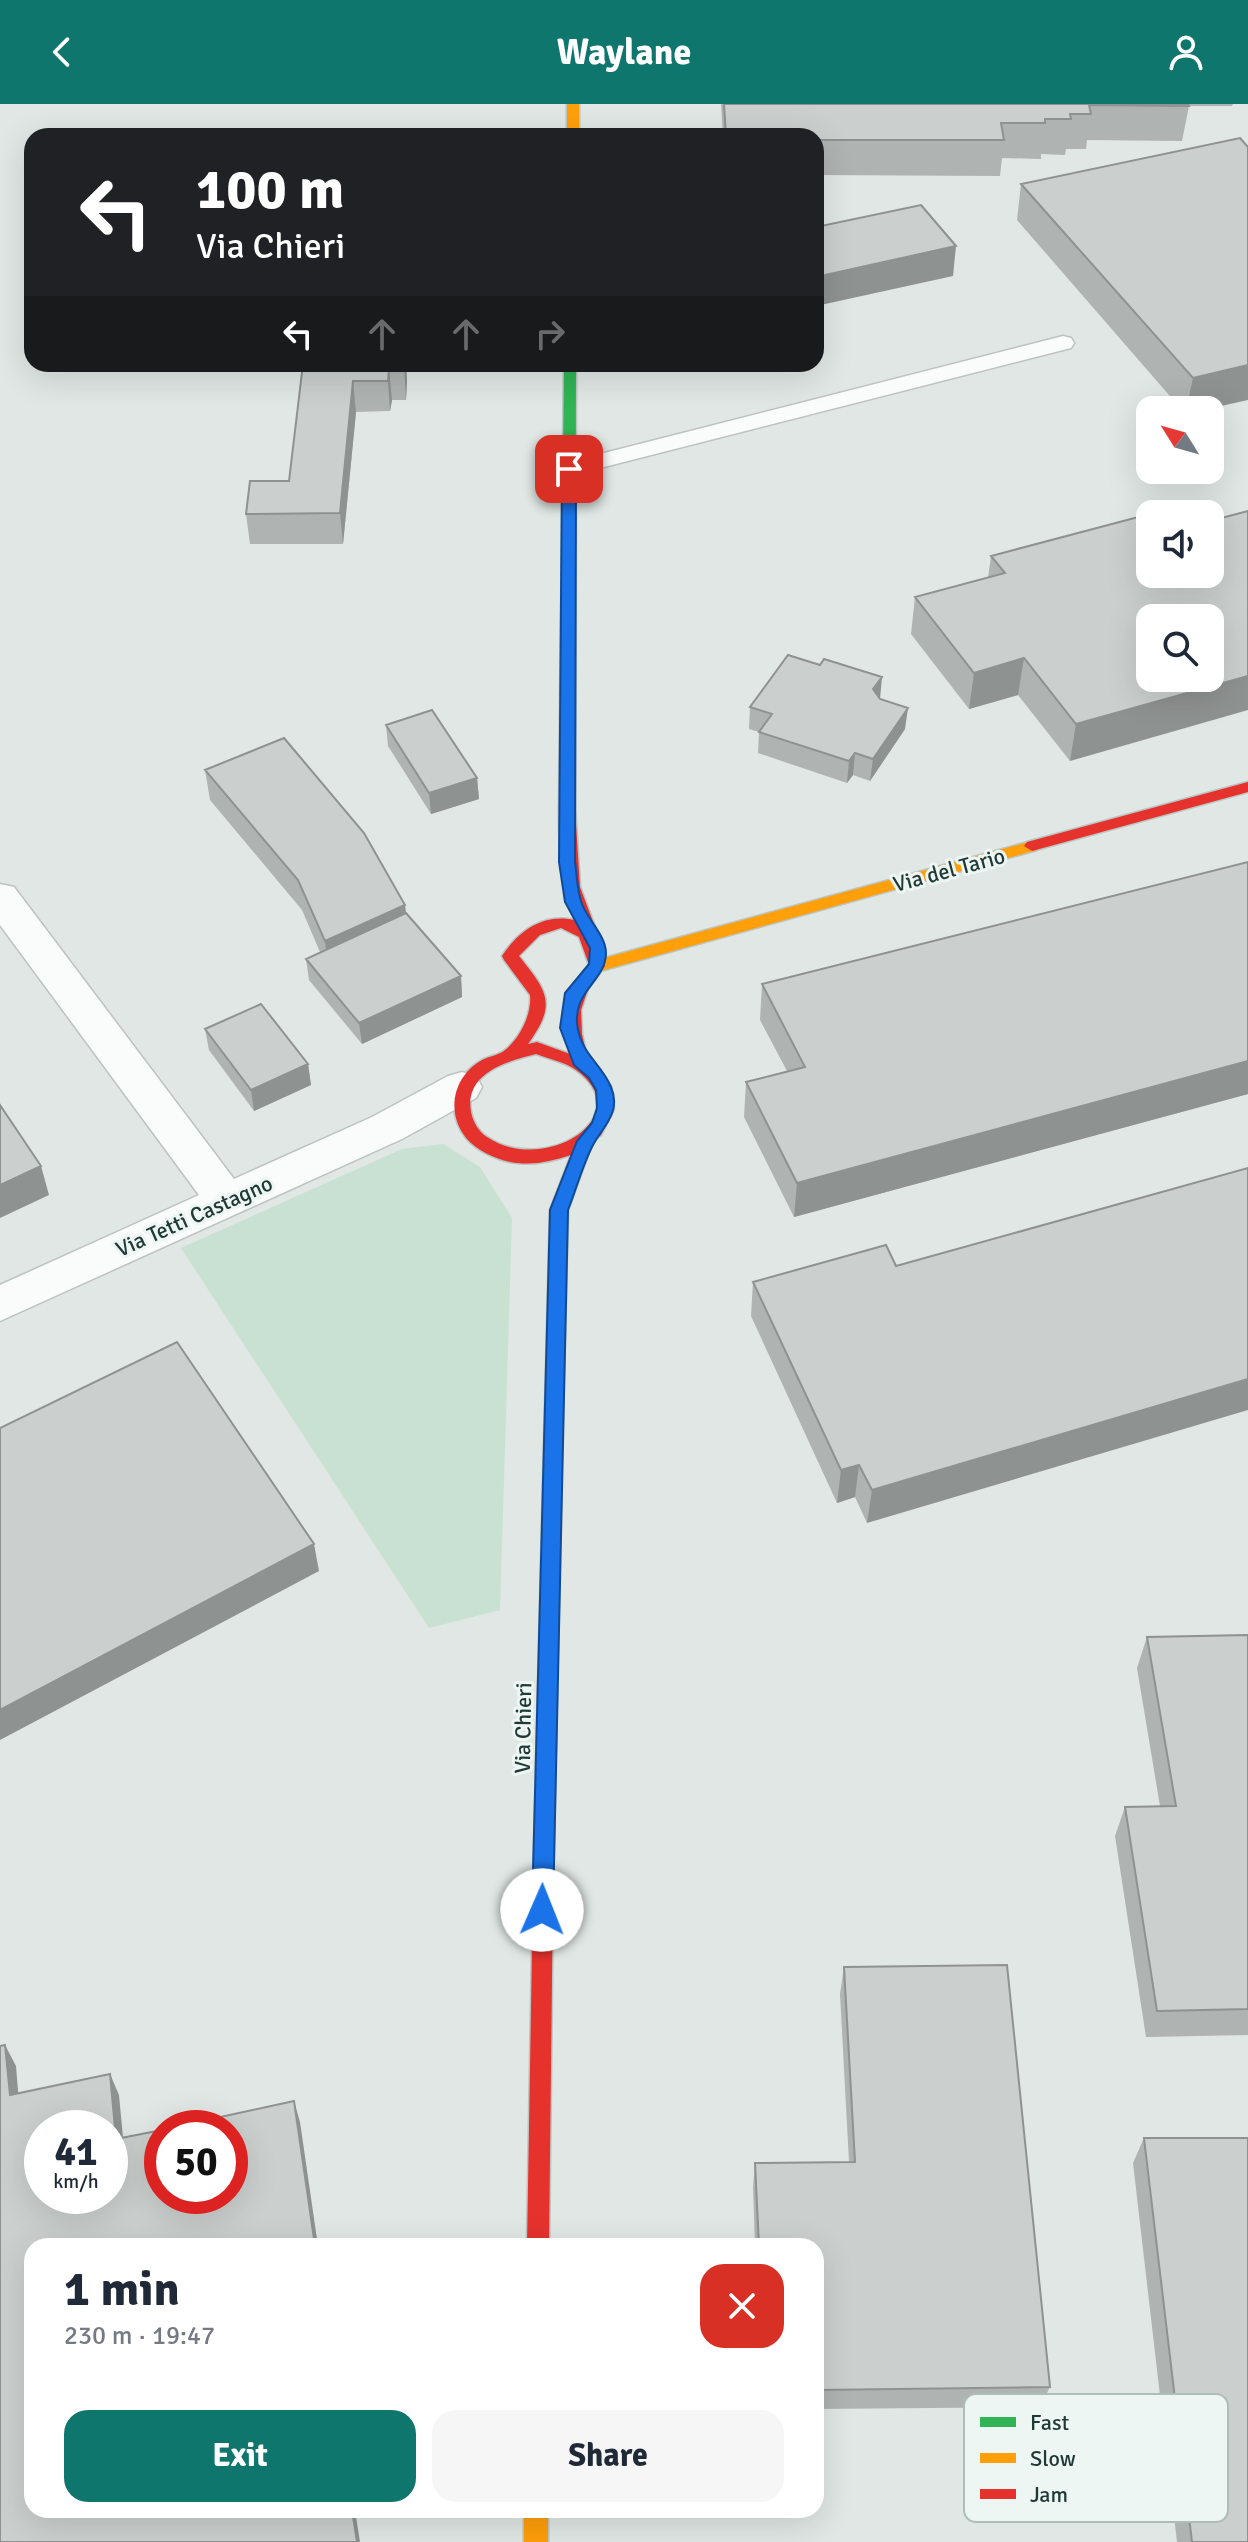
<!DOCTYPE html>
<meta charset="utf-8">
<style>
:root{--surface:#fff;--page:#f6f6f7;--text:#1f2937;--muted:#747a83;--accent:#0f766e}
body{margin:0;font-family:Signika,sans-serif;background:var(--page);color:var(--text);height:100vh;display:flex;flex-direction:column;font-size:30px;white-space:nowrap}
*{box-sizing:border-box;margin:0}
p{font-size:26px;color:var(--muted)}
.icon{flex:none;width:44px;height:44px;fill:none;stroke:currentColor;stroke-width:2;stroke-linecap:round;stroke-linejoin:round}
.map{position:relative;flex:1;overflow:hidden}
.sheet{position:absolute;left:24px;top:2134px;width:800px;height:280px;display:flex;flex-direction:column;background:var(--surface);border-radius:24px;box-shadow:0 8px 32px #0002}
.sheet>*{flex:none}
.top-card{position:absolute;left:24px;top:24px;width:800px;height:244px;border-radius:24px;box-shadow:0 8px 32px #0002;background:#202124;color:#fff;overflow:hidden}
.needle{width:52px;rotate:307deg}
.tools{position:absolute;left:1136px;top:292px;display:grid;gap:16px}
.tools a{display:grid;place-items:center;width:88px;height:88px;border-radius:16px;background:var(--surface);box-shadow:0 8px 32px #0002;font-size:40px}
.speed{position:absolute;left:24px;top:2006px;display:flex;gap:16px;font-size:40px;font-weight:700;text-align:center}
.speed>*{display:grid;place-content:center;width:104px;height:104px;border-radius:50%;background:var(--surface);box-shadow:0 8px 32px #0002;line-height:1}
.speed small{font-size:20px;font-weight:400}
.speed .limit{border:12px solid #d22;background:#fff;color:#111}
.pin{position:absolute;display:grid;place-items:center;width:68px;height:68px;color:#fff;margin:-34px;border-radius:16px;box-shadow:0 4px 12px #0006}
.me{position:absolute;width:88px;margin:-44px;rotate:1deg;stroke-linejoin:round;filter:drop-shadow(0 0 6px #0008)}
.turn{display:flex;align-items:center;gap:28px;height:168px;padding:0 40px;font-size:36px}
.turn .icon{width:104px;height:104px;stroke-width:2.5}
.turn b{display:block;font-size:56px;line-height:68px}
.lanes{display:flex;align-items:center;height:76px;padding:0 40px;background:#0003;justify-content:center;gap:40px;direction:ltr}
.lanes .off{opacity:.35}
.round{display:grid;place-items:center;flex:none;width:84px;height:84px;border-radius:24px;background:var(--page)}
.overview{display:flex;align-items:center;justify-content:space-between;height:136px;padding:0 40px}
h1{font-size:48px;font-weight:800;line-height:60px}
.button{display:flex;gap:16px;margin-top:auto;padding:16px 40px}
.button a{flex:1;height:92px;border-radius:24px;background:var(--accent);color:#fff;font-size:32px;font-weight:800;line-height:92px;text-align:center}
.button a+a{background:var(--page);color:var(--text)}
header{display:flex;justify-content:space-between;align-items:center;height:104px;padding:0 40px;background:var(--accent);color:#fff;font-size:36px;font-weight:800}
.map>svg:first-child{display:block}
.green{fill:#c8e1d2}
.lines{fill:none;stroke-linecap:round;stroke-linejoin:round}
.lane-casing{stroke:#bdc3c1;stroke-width:3}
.street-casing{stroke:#bdc3c1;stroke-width:3}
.fast-casing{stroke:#bcc5c2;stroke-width:3}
.slow-casing{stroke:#bcc5c2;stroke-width:3}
.jam-casing{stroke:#bcc5c2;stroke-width:3}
.lane{fill:#fafbfb;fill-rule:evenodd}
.street{fill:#fafbfb;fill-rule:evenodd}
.fast{fill:#30b455;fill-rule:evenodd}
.slow{fill:#ff9f0a;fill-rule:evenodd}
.jam{fill:#e5322d;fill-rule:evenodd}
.wall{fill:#afb3b2}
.shaded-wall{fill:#8e9291}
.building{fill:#cbd0cf;stroke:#8e9291;stroke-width:2;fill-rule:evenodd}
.route{fill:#1a73e8;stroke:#114b97;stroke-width:2}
.labels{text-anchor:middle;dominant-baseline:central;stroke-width:6;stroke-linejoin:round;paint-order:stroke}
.street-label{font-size:22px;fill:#1f3935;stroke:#edf6f3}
.key{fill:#edf6f3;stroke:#afbdba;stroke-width:2}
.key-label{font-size:22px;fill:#1f3935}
</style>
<header><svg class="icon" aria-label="back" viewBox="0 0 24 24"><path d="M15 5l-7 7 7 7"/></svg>Waylane<svg class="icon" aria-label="person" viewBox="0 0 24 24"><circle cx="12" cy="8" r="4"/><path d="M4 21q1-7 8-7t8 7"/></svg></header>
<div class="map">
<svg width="1248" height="2438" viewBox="0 0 1248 2438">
<rect width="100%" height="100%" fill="#e0e7e4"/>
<path class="green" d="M 443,1040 L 480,1063 L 512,1114 L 500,1506 L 429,1524 L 181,1144 L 402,1045 Z"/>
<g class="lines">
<g class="lane-casing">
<path id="lane" d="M 1063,232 L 1071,234 L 1074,239 L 1071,244 L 569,372 L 557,365 L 561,360 Z"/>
</g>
<g class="street-casing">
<path id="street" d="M 0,780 L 14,783 L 234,1075 L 372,1013 L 448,972 L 462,968 L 476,972 L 482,983 L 476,994 L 402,1035 L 0,1217 L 0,1181 L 199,1091 L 0,821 Z"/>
</g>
<g class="fast-casing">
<path id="fast" d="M 564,260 L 576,260 L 575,704 L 567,709 L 559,704 Z
M 552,1373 L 559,1375 L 561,1381 L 553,1785 L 550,1792 L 543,1795 L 536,1792 L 533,1785 L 543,1381 L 545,1375 Z"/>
</g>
<g class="slow-casing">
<path id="slow" d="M 567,0 L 579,0 L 579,32 L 567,32 Z
M 1032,737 L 1040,742 L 1037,746 L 597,868 L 589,862 L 597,856 Z
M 524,2406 L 548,2406 L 548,2438 L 524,2438 Z"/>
</g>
<g class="jam-casing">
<path id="jam" d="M 1248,678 L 1248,688 L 1032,747 L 1024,742 L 1027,738 Z
M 567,699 L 575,704 L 580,783 L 597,828 L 594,832 L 605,862 L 588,885 L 581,906 L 582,930 L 588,957 L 611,982 L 614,1005 L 601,1031 L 593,1037 L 568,1106 L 561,1381 L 559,1387 L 552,1389 L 545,1387 L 543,1381 L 550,1106 L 571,1051 C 552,1057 537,1061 517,1059 C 501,1058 477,1047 467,1035 C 445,1009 453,972 482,956 C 489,952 500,951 505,946 C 520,934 532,910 530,891 L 504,856 L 502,852 C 519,826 544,809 575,816 C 560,780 559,743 559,704 ZM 561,824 L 579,833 L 589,861 C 565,888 560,916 570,950 L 537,938 L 528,940 C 557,900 548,888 519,852 L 540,831 ZM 536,950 C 549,955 565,958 576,966 C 640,1012 545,1072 487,1033 C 479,1028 473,1018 471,1008 C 464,969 507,957 536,950 Z
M 543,1775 L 550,1778 L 553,1785 L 549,2142 L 527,2142 L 533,1785 L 536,1778 Z"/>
</g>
<use href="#lane" class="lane"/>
<use href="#street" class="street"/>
<use href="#fast" class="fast"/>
<use href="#slow" class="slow"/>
<use href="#jam" class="jam"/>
</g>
<path class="wall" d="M 721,0 L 1233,0 L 1232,2 L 1189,2 L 1182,37 L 1087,36 L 1086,45 L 1066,45 L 1065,51 L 1041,50 L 1041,55 L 1002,54 L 1000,72 L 816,71 L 816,32 L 723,32 Z
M 1240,34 L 1203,306 L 1182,306 L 1017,116 L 1021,80 Z
M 303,260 L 406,260 L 407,276 L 406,296 L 392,296 L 390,307 L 356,308 L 343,440 L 250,440 L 246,410 L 289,377 Z
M 1180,402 L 1070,657 L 1018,591 L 969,605 L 911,530 L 915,493 L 988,474 L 991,452 Z
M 880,595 L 905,625 L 870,677 L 853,671 L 847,679 L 758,649 L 759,628 L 749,625 L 750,603 Z
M 386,621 L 477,674 L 479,695 L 431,710 L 388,642 Z
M 205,666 L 405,801 L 406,809 L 461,872 L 462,893 L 362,940 L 309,876 L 306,855 L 320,848 L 302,806 L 210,696 Z
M 1248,758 L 1248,990 L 794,1113 L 744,1013 L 746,978 L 787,967 L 760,916 L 762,880 Z
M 205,925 L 308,960 L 311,981 L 254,1007 L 209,946 Z
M 1248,1064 L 867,1419 L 855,1393 L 837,1399 L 751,1212 L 753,1178 L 896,1162 Z
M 1248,1531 L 1248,1931 L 1146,1933 L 1115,1732 L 1125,1703 L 1160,1702 L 1137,1564 L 1147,1533 Z
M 844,1863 L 1050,2283 L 1040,2303 L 816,2305 L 816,2142 L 755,2142 L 753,2083 L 755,2059 L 849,2058 L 840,1890 Z
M 1144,2034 L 1248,2438 L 1177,2438 L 1133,2059 Z"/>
<path class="shaded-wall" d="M 956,142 L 953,172 L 816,202 L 816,173 Z
M 404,260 L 406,260 L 407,276 L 406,296 Z
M 1248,261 L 1248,296 L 1203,306 L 1186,306 L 1193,274 Z
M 389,266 L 392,296 L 390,307 L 388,277 Z
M 353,277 L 356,308 L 343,440 L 340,409 Z
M 1024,554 L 1018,591 L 969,605 L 974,569 Z
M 1248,572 L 1248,606 L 1070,657 L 1076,620 Z
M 882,573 L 880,595 L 873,585 Z
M 908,604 L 905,625 L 870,677 L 873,655 Z
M 855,649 L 853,671 L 847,679 L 849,657 Z
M 477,674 L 479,695 L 431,710 L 429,689 Z
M 405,801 L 408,831 L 328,867 L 325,837 Z
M 461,872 L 462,893 L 362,940 L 359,919 Z
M 1248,957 L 1248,990 L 794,1113 L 797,1079 Z
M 308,960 L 311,981 L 254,1007 L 251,986 Z
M 41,1062 L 49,1091 L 0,1114 L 0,1081 Z
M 1248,1275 L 1248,1306 L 867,1419 L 872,1386 Z
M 859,1361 L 855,1393 L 837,1399 L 841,1366 Z
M 314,1440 L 319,1467 L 0,1636 L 0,1606 Z
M 5,1941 L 16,1962 L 20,2011 L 10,1991 Z
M 110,1970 L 119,1991 L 125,2055 L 116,2035 Z
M 294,1997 L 300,2018 L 318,2142 L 315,2142 Z
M 352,2406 L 355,2406 L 360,2438 L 357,2438 Z"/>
<path class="building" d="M 724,0 L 1188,0 L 1189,2 L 1089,1 L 1091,10 L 1070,10 L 1071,15 L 1045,15 L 1045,19 L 1001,19 L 1004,36 L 816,36 L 816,32 L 726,32 Z
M 1240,34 L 1248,43 L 1248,261 L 1193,274 L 1021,80 Z
M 921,101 L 956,142 L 816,173 L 816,123 Z
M 303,260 L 404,260 L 404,266 L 389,266 L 388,277 L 353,277 L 340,409 L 246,410 L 250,377 L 289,377 Z
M 1180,402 L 1188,410 L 1150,410 L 1150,470 L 1210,470 L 1210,417 L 1248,407 L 1248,572 L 1076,620 L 1024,554 L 974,569 L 915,493 L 1005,469 L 991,452 ZM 1150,514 L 1210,514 L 1210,574 L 1150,574 Z
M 788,551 L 820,561 L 824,555 L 882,573 L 873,585 L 880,595 L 908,604 L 873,655 L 855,649 L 849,657 L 759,628 L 772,610 L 750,603 Z
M 432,606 L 477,674 L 429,689 L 386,621 Z
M 284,634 L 364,729 L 405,801 L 325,837 L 298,776 L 205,666 Z
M 1248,758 L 1248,957 L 797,1079 L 746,978 L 805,963 L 762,880 Z
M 406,809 L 461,872 L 359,919 L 306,855 Z
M 261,900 L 308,960 L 251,986 L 205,925 Z
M 0,1001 L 41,1062 L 0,1081 Z
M 1248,1064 L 1248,1275 L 872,1386 L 859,1361 L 841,1366 L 753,1178 L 886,1141 L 896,1162 Z
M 177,1238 L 314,1440 L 0,1606 L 0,1324 Z
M 1248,1531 L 1248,1905 L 1157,1907 L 1125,1703 L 1176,1702 L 1147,1533 Z
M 1007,1861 L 1050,2283 L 816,2286 L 816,2142 L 759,2142 L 755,2059 L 855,2058 L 844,1863 Z
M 5,1941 L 10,1991 L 110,1970 L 116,2035 L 162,2026 L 162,2092 L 230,2092 L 230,2024 L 170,2024 L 294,1997 L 315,2142 L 32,2142 L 32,2406 L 352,2406 L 357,2438 L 0,2438 L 0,1942 ZM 42,2024 L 110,2024 L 110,2092 L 42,2092 Z
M 1144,2034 L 1248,2034 L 1248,2438 L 1192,2438 Z"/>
<path class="route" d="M 569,361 L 576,365 L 575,758 C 577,771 577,788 582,800 C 588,816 606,832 606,849 C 606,878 570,887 578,926 C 583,951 602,961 611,983 C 622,1009 602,1023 592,1043 C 582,1063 576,1086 568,1106 L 553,1806 L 550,1813 L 542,1816 L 535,1813 L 532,1806 L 550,1106 L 577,1037 L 592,1019 L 597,1004 L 596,986 L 589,974 L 574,961 L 560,924 L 565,889 L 589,860 L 590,844 L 565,798 L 559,758 L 562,365 Z"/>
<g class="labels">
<g class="street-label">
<text transform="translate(949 766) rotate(-15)">Via del Tario</text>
<text transform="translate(194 1112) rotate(-24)">Via Tetti Castagno</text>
<text transform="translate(523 1624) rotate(-89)">Via Chieri</text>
</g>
</g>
<rect x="964" y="2290" width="264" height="128" rx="12" class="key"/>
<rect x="980" y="2313" width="36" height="10" fill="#30b455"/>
<rect x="980" y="2349" width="36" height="10" fill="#ff9f0a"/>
<rect x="980" y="2385" width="36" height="10" fill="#e5322d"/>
<g class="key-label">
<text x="1030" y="2326">Fast</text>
<text x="1030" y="2362">Slow</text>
<text x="1030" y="2398">Jam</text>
</g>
</svg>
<div class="tools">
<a><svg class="needle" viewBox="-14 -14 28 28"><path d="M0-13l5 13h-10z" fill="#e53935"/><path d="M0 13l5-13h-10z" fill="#747a83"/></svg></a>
<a><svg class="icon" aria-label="sound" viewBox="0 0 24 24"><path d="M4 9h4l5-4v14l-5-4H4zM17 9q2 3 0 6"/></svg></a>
<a><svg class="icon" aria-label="search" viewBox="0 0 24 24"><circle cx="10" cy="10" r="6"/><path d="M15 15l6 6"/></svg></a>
</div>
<div class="speed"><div>41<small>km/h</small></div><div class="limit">50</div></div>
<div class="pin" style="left:569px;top:365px;background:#d93025"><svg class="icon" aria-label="arrive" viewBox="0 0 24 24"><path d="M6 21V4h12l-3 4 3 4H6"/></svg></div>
<svg class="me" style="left:542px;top:1806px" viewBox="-20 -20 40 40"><circle r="19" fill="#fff"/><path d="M0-13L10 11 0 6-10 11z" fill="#1a73e8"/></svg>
<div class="top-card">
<div class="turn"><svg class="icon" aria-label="left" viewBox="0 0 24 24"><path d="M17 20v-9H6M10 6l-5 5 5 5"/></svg><div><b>100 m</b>Via Chieri</div></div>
<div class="lanes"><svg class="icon" aria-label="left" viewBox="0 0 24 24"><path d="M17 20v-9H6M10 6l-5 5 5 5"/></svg><svg class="icon off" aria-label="ahead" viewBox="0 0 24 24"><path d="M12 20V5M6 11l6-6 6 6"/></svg><svg class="icon off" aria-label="ahead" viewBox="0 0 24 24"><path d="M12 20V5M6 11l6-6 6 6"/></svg><svg class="icon off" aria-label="right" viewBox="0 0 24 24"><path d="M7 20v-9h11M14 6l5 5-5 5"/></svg></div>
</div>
<section class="sheet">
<div class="overview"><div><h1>1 min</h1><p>230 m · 19:47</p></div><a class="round" style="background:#d93025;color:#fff"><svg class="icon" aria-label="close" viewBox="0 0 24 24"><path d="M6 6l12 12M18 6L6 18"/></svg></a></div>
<div class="button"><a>Exit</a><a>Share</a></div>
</section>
</div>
